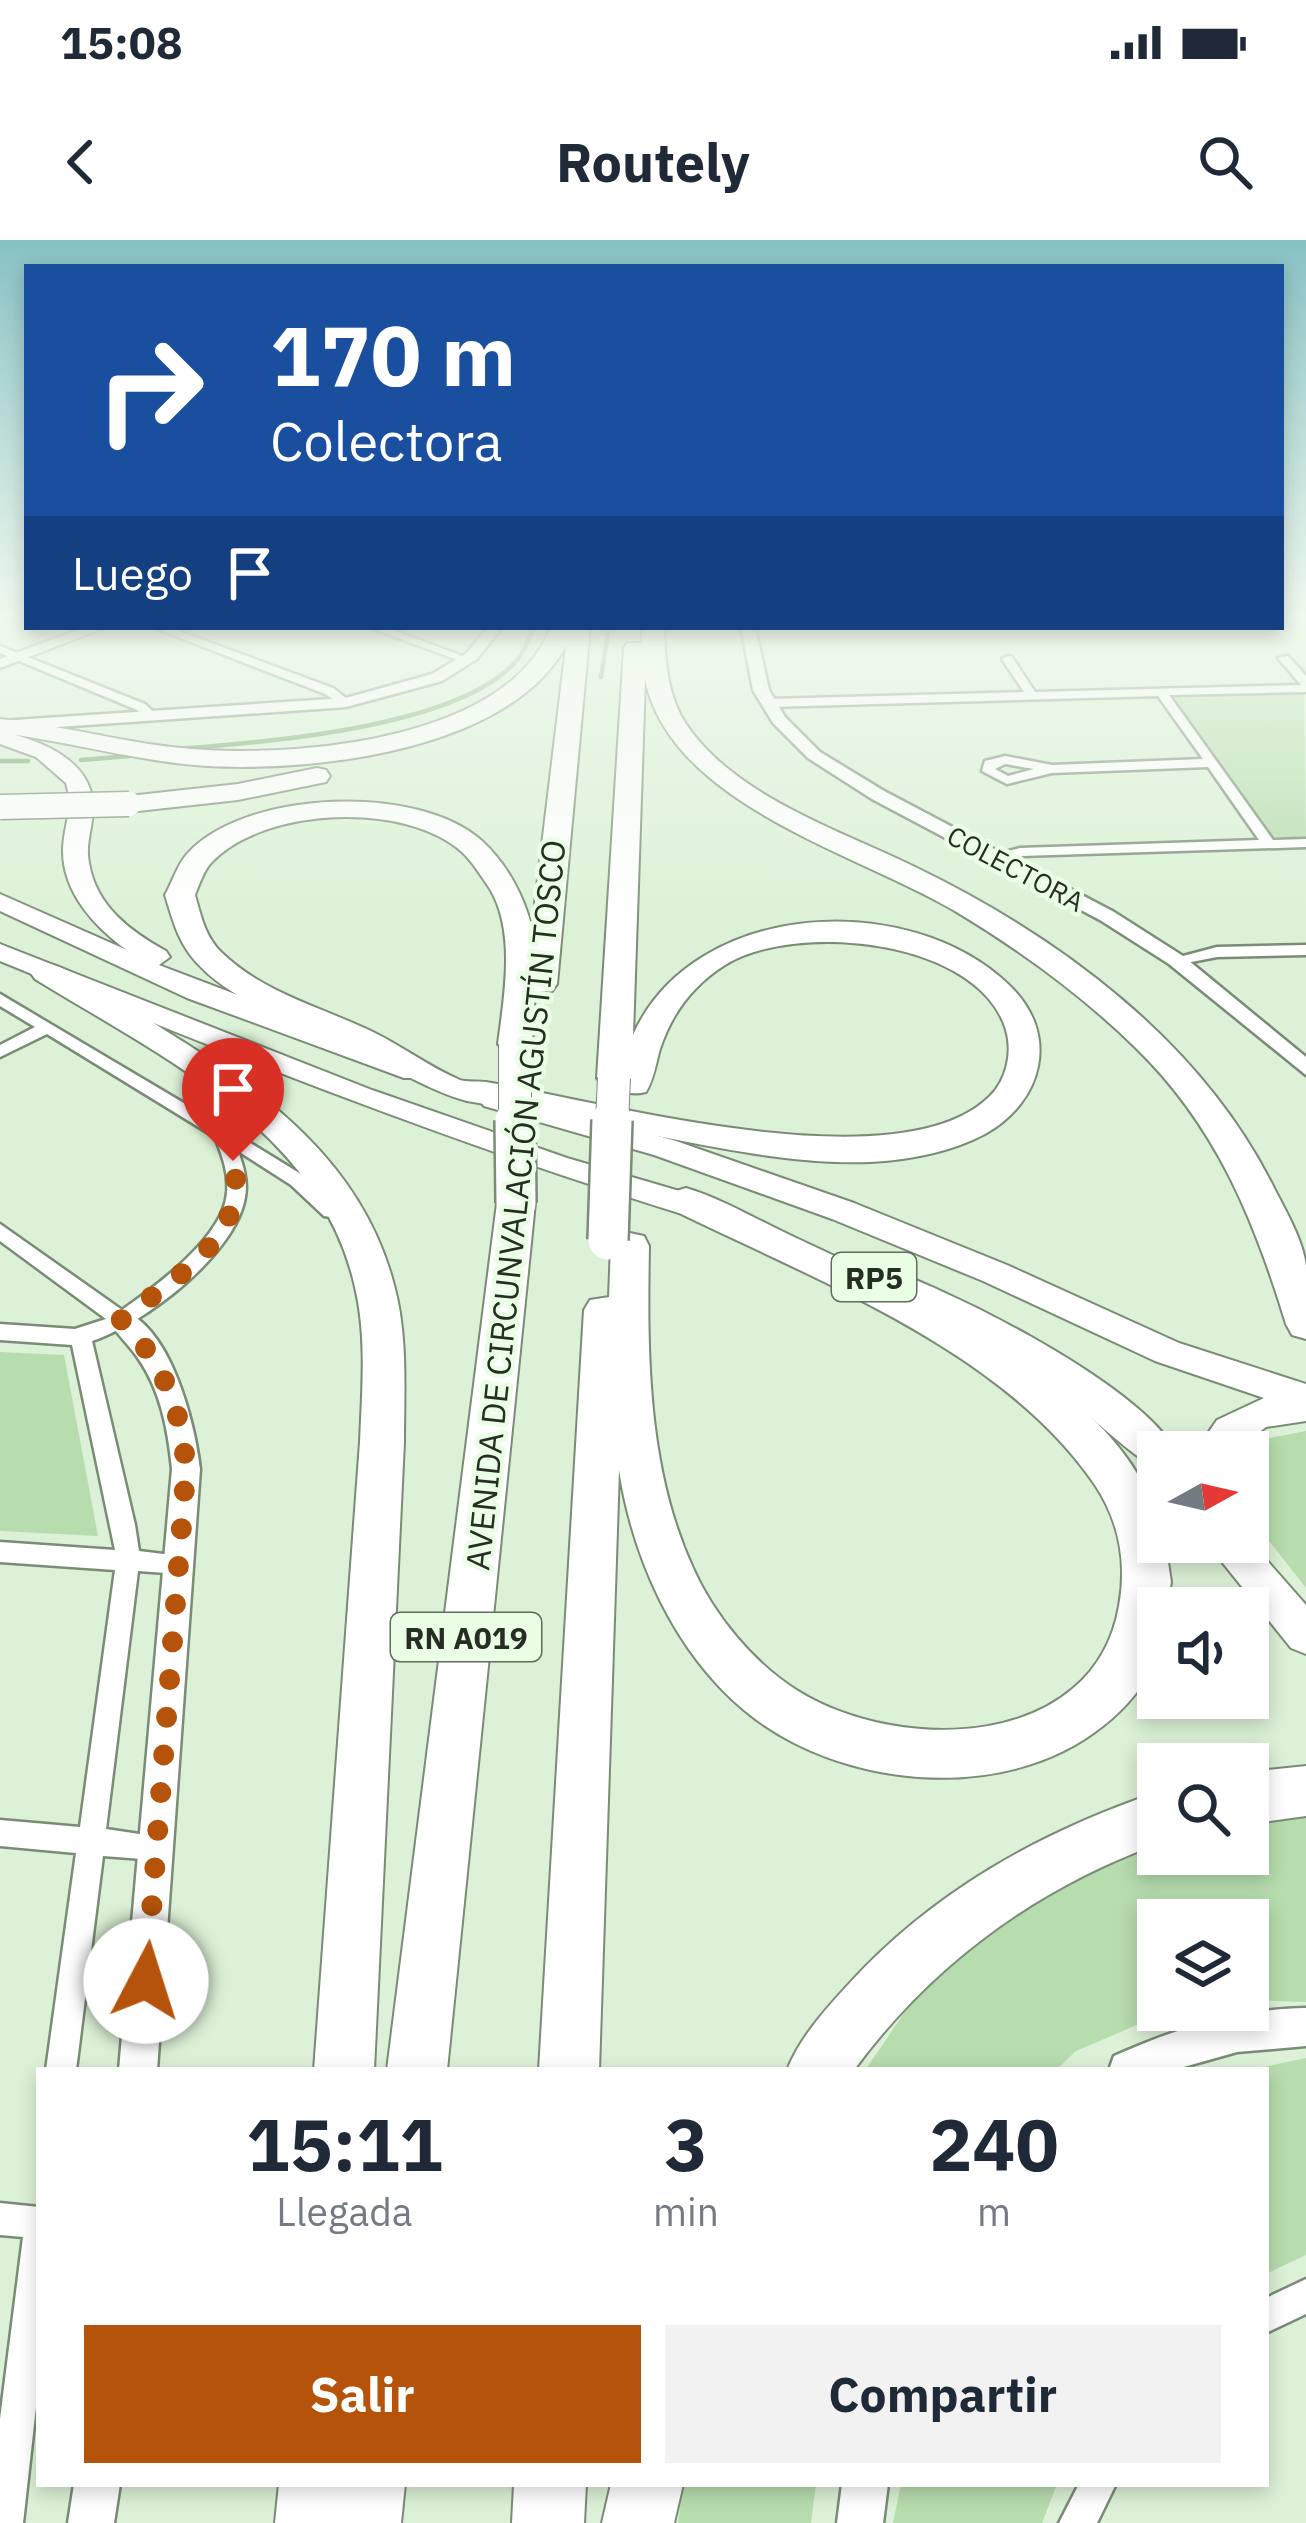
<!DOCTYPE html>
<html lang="es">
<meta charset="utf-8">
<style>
:root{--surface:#fff;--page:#f2f2f3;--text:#1f2937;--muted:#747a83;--accent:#b45309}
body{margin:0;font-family:"IBM Plex Sans",sans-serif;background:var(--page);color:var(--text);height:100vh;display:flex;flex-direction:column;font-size:45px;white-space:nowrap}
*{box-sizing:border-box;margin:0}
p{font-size:39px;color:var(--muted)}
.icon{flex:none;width:66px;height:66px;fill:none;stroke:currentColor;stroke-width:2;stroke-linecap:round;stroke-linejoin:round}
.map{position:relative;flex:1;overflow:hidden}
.panel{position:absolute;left:36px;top:1827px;width:1233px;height:420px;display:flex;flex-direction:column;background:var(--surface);border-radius:0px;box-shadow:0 6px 18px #0003}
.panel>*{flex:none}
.hud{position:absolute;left:24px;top:24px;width:1260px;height:366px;border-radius:0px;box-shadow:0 6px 18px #0003;background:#1a4fa0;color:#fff;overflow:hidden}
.needle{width:78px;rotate:82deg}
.tools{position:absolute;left:1137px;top:1191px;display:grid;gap:24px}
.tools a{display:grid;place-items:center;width:132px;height:132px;border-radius:0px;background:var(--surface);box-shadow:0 6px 18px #0003;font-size:60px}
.pin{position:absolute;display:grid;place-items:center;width:102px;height:102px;color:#fff;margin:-123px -51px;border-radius:50% 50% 50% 0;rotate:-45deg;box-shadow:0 0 12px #0007}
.pin .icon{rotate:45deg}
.me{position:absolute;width:132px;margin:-66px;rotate:5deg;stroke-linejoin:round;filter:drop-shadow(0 0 9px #0008)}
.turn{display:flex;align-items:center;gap:42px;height:252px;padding:0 48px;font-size:54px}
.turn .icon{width:156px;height:156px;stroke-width:2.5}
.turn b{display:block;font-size:84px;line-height:102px}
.then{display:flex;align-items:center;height:114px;padding:0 48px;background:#0003;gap:24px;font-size:45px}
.eta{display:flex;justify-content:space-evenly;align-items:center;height:204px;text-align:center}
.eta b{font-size:72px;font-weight:800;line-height:84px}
.button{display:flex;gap:24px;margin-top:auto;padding:24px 48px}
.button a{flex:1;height:138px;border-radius:0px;background:var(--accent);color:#fff;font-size:48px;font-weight:800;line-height:138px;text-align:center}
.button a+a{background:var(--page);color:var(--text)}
.status{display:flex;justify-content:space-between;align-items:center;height:84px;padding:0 60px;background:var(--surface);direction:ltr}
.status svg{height:33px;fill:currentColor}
header{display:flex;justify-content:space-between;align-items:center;height:156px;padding:0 48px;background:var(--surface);font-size:54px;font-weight:800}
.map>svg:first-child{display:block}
.green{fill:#b7dcae}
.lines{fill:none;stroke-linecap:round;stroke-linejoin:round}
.stream{stroke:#76a36d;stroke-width:4.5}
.minor-casing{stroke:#798c75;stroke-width:5}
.tertiary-casing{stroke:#798c75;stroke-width:5}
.primary-casing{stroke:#798c75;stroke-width:4}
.motorway-casing{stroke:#798c75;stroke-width:4}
.minor{fill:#fff;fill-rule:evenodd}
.tertiary{fill:#fff;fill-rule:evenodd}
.primary{fill:#fff;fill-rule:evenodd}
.motorway{fill:#fff;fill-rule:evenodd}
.motorway-bridge-far2-casing{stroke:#798c75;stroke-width:27;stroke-linecap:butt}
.motorway-bridge-far1-casing{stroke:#798c75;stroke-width:34;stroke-linecap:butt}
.motorway-bridge-casing{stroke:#798c75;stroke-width:44;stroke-linecap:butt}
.motorway-bridge-far2{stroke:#fff;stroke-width:24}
.motorway-bridge-far1{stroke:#fff;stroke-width:32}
.motorway-bridge{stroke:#fff;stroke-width:39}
.route{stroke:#b45309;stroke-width:21;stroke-dasharray:0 37.8}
.labels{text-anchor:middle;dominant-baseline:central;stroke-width:9;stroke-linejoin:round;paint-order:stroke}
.far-street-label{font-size:27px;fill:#262e24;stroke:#e9fee5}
.shield{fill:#e9fee5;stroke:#606c5e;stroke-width:3}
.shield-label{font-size:30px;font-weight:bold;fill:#262e24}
.street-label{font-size:33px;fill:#262e24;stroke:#e9fee5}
</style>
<div class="status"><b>15:08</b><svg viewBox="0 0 49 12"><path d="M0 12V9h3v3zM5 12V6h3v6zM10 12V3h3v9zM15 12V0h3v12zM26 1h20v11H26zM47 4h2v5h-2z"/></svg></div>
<header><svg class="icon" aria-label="back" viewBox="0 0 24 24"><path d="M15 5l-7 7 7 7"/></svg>Routely<svg class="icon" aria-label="search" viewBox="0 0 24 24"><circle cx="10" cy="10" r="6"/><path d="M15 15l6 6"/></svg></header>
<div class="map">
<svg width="1306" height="2283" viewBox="0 0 1306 2283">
<rect width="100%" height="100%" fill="#dcf1d7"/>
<path class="green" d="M 1304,452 L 1306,597 L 1272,597 L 1170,457 Z
M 0,1112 L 64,1115 L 98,1296 L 0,1291 Z
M 1306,1191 L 1306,1348 L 1248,1274 L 1248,1217 L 1270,1198 Z
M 1306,1570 L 1306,1762 L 1248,1760 L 1248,1680 L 1158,1680 L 1158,1770 L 1172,1770 L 1076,1811 L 1056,1830 L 865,1830 C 885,1803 903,1771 926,1746 C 991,1677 1071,1639 1158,1607 L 1158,1614 L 1248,1614 L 1248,1576 Z
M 1306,1818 L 1306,2015 L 1266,2034 L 1266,1830 L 1249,1830 Z
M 683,2244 L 816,2244 L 811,2283 L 678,2283 Z
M 901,2244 L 1057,2244 L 1042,2283 L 893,2283 Z"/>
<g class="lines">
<path class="stream" d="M 601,437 L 609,387
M 179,509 C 264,502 460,488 517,420 C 525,412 529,397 534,387
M 81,520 L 130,516
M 0,521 L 28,521"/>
<g class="minor-casing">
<path id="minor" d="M 152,387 L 168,387 L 333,448 L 351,462 L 341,465 L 325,454 Z
M 368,387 L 385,387 L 473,420 L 463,422 Z
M 0,406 L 145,464 L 158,476 L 148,479 L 137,470 L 0,413 Z
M 1008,416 L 1012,417 L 1035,452 L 1301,445 L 1278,418 L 1288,416 L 1306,436 L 1306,452 L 1169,455 L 1273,600 L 1306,599 L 1306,607 L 1021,616 L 993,621 L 993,615 L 1020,608 L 1259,600 L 1208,527 L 1052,533 L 1007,544 L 982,531 L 985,521 L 1005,516 L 1052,525 L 1203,519 L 1158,456 L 769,467 L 763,463 L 769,459 L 1024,452 L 1002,419 ZM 1005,524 L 1034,529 L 1008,536 L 995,529 Z
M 1306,705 L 1306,715 L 1217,717 L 1176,725 L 1168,720 L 1217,707 Z
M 0,754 L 219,884 L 227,885 L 231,891 L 304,936 L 340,971 L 331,977 L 324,976 L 291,945 L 238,911 C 243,925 248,941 245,957 C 236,1014 144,1084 92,1101 L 135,1285 L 139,1311 L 188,1317 L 192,1324 L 188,1331 L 180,1334 L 138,1331 L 106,1589 L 166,1598 L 170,1607 L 166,1616 L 156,1620 L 103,1616 L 76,1830 L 46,1830 L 76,1613 L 0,1606 L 0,1580 L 80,1587 L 115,1330 L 0,1322 L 0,1302 L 115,1310 L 72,1105 L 0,1100 L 0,1084 L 75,1089 L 106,1079 L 0,1001 L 0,984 L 122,1070 C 156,1046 223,998 227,953 C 229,933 222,915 215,897 L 47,794 L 0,817 L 0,805 L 35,787 L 0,766 Z
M 0,1963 L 39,1967 L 39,2140 L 23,2283 L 0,2283 L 0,2179 L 23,1997 L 0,1995 Z
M 1306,2039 L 1306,2074 L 1266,2093 L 1266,2058 Z
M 1079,2244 L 1116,2244 L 1097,2283 L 1059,2283 Z"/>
</g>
<g class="tertiary-casing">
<path id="tertiary" d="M 86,387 L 106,387 L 0,428 L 0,419 Z
M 488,387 L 502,387 L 477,419 L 442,441 L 346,467 L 0,491 L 0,481 L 346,458 L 432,434 L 467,413 Z
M 741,387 L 755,387 L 769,450 L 785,477 L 820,512 L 884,551 L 1114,672 L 1183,716 L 1306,817 L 1306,835 L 1169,724 L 1100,680 L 872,559 L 808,518 L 773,483 L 753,450 Z
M 121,1070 C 171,1086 195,1184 200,1229 L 157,1830 L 119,1830 L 172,1229 C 168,1190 161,1151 138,1118 C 129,1105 117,1094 108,1080 Z
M 1306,1768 L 1306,1806 L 1237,1812 L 1173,1830 L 1109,1830 L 1114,1816 C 1177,1788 1237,1769 1306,1768 Z
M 74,2244 L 120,2244 L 114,2283 L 68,2283 Z
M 842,2244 L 888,2244 L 883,2283 L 837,2283 Z"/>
</g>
<g class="primary-casing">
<path id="primary" d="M 0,491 C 39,500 93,519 93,568 C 93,587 85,604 89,623 C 96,666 131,692 166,711 L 170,717 L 159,725 L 424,826 L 429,832 L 424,838 L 404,838 L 187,758 L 0,671 L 0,654 L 127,710 C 94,687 62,651 63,609 C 64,584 74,568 66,543 L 36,517 L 0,504 Z
M 0,704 L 372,850 L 567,918 L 727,965 L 732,973 L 727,981 L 705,981 C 464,908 233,816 0,721 Z
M 494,850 L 676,901 L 854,963 L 1007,1025 L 1179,1103 L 1306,1144 L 1306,1181 L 1266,1187 L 1233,1212 L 1195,1212 L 1217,1180 L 1264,1158 L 1155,1121 L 983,1041 L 832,979 L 654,915 L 484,866 L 479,859 Z
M 862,1020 C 937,1042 1141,1143 1176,1212 L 1158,1212 L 1158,1228 C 1134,1220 1077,1162 1049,1143 C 987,1101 918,1071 850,1040 L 845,1032 L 850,1024 Z
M 1248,1299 L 1306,1365 L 1306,1414 L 1291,1408 L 1206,1302 Z"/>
</g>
<g class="motorway-casing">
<path id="motorway" d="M 551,387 L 590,387 L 557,744 L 552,751 L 535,752 L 532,804 L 527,811 L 503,811 L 498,804 C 504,757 516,692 490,649 C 482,637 472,621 462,612 C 405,561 263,567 211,623 C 204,630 199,645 195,655 C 201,676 205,696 221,712 C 263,753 321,767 373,792 C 402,806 431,828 460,840 C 464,842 479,841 486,842 C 603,862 898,945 989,857 C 1006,841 1013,813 1006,790 C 979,699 796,681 725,725 C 693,745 672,773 660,809 C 656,823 654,839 646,852 C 631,856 606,851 597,838 L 624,408 L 627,403 L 642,403 L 642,387 L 664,387 C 665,420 667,455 686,484 C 735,557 840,590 915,627 C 1060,697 1203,803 1275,950 C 1287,973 1303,1001 1306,1026 C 1306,1049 1306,1075 1306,1099 L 1292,1095 L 1286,1084 C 1254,979 1216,886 1136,808 C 1082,755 1020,710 955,671 C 857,613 671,565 645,439 L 633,795 C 694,659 910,649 1009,745 C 1060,793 1044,861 985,894 C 951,912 909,920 871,922 C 792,925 714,907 637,892 C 581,880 524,871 467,861 C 426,850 384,822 343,803 C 293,779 235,765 196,722 C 178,702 173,681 165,655 C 172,643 177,625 187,614 C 244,550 418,543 482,601 C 507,624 524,656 532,688 L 566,406 C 509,510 317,532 208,526 C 138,522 70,501 0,493 L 0,479 C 70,486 138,507 208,510 C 311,516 509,497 551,387 Z
M 317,528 L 326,530 L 330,536 L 326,542 L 238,560 L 129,572 L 116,564 L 129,556 L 238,544 Z
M 46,723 C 83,732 133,770 166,791 C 267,853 363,925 394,1045 C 408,1095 404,1151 404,1202 L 374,1830 L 314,1830 L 360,1202 C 362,1151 367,1097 355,1047 C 320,890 160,816 35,739 L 30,732 Z
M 686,948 C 723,959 759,981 794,997 C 900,1046 1158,1166 1158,1302 L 1165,1302 L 1171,1342 L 1167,1368 L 1158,1368 C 1158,1382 1161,1400 1157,1414 C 1149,1442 1125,1469 1103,1486 C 1005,1565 838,1549 744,1470 C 674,1411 633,1319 619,1230 L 599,1830 L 539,1830 L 584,1070 L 590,1060 L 609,1057 L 611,1006 L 616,996 L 630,993 L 644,996 L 649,1006 C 647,1113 647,1228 693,1328 C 714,1375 753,1423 798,1451 C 900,1514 1094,1510 1119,1366 C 1127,1323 1119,1281 1095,1245 C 1004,1110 813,1039 673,970 L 667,961 L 673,952 Z
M 516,950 L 529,954 L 535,963 L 447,1830 L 387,1830 L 497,963 L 503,954 Z
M 1306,1526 L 1306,1576 L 1248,1584 L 1248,1532 Z
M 1158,1552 L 1158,1604 C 1036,1648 931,1725 854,1830 L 787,1830 C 800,1798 823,1772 846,1747 C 932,1652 1038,1593 1158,1552 Z
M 279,2244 L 405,2244 L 401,2283 L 275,2283 Z
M 514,2244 L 586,2244 L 584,2283 L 512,2283 Z
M 611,2244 L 683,2244 L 674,2283 L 602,2283 Z"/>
</g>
<use href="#minor" class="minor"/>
<use href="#tertiary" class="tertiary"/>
<use href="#primary" class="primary"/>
<use href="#motorway" class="motorway"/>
<g class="motorway-bridge-far2-casing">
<path id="motorway-bridge-far2" d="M 0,567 L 129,564"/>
</g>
<g class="motorway-bridge-far1-casing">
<path id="motorway-bridge-far1" d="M 515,804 L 515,883
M 612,883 L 614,838"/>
</g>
<g class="motorway-bridge-casing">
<path id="motorway-bridge" d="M 515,880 L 516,963
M 608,1000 L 612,880"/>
</g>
<use href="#motorway-bridge-far2" class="motorway-bridge-far2"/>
<use href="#motorway-bridge-far1" class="motorway-bridge-far1"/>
<use href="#motorway-bridge" class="motorway-bridge"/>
</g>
<linearGradient id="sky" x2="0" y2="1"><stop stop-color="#88c1c3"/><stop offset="0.54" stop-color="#eff9ed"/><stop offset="1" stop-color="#eff9ed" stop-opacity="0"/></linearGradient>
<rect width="1306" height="694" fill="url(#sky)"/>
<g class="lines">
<path class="route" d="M 146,1741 L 186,1229 C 182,1171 163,1121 121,1080 C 173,1038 251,998 233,921"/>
</g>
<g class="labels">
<g class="far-street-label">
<text transform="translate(1016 628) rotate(28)">COLECTORA</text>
</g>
<g class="shield">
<rect x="832" y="1013" width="84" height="48" rx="9"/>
<rect x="391" y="1373" width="150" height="48" rx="9"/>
</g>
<g class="shield-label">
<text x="874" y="1037">RP5</text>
<text x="466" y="1397">RN A019</text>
</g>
<g class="street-label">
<text transform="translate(515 965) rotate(-84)">AVENIDA DE CIRCUNVALACIÓN AGUSTÍN TOSCO</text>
</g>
</g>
</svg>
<div class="tools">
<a><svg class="needle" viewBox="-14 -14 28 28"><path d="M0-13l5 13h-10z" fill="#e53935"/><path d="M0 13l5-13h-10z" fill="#747a83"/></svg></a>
<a><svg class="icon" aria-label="sound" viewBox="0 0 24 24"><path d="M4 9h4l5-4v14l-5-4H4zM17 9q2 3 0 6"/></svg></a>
<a><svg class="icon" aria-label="search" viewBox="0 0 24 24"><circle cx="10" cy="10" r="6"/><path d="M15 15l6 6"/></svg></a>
<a><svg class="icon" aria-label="layers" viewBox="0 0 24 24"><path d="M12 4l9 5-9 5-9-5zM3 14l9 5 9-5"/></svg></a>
</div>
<div class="pin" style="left:233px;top:921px;background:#d93025"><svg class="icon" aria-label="arrive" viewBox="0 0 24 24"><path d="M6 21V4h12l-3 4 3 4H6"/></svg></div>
<svg class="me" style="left:146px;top:1741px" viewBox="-20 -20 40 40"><circle r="19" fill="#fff"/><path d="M0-13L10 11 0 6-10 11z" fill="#b45309"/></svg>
<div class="hud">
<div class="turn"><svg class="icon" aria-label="right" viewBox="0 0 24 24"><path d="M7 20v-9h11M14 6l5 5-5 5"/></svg><div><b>170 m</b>Colectora</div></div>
<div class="then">Luego<svg class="icon" aria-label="arrive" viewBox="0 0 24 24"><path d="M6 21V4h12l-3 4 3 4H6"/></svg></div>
</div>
<section class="panel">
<div class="eta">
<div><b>15:11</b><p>Llegada</p></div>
<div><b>3</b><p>min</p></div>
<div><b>240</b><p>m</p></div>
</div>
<div class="button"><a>Salir</a><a>Compartir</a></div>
</section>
</div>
